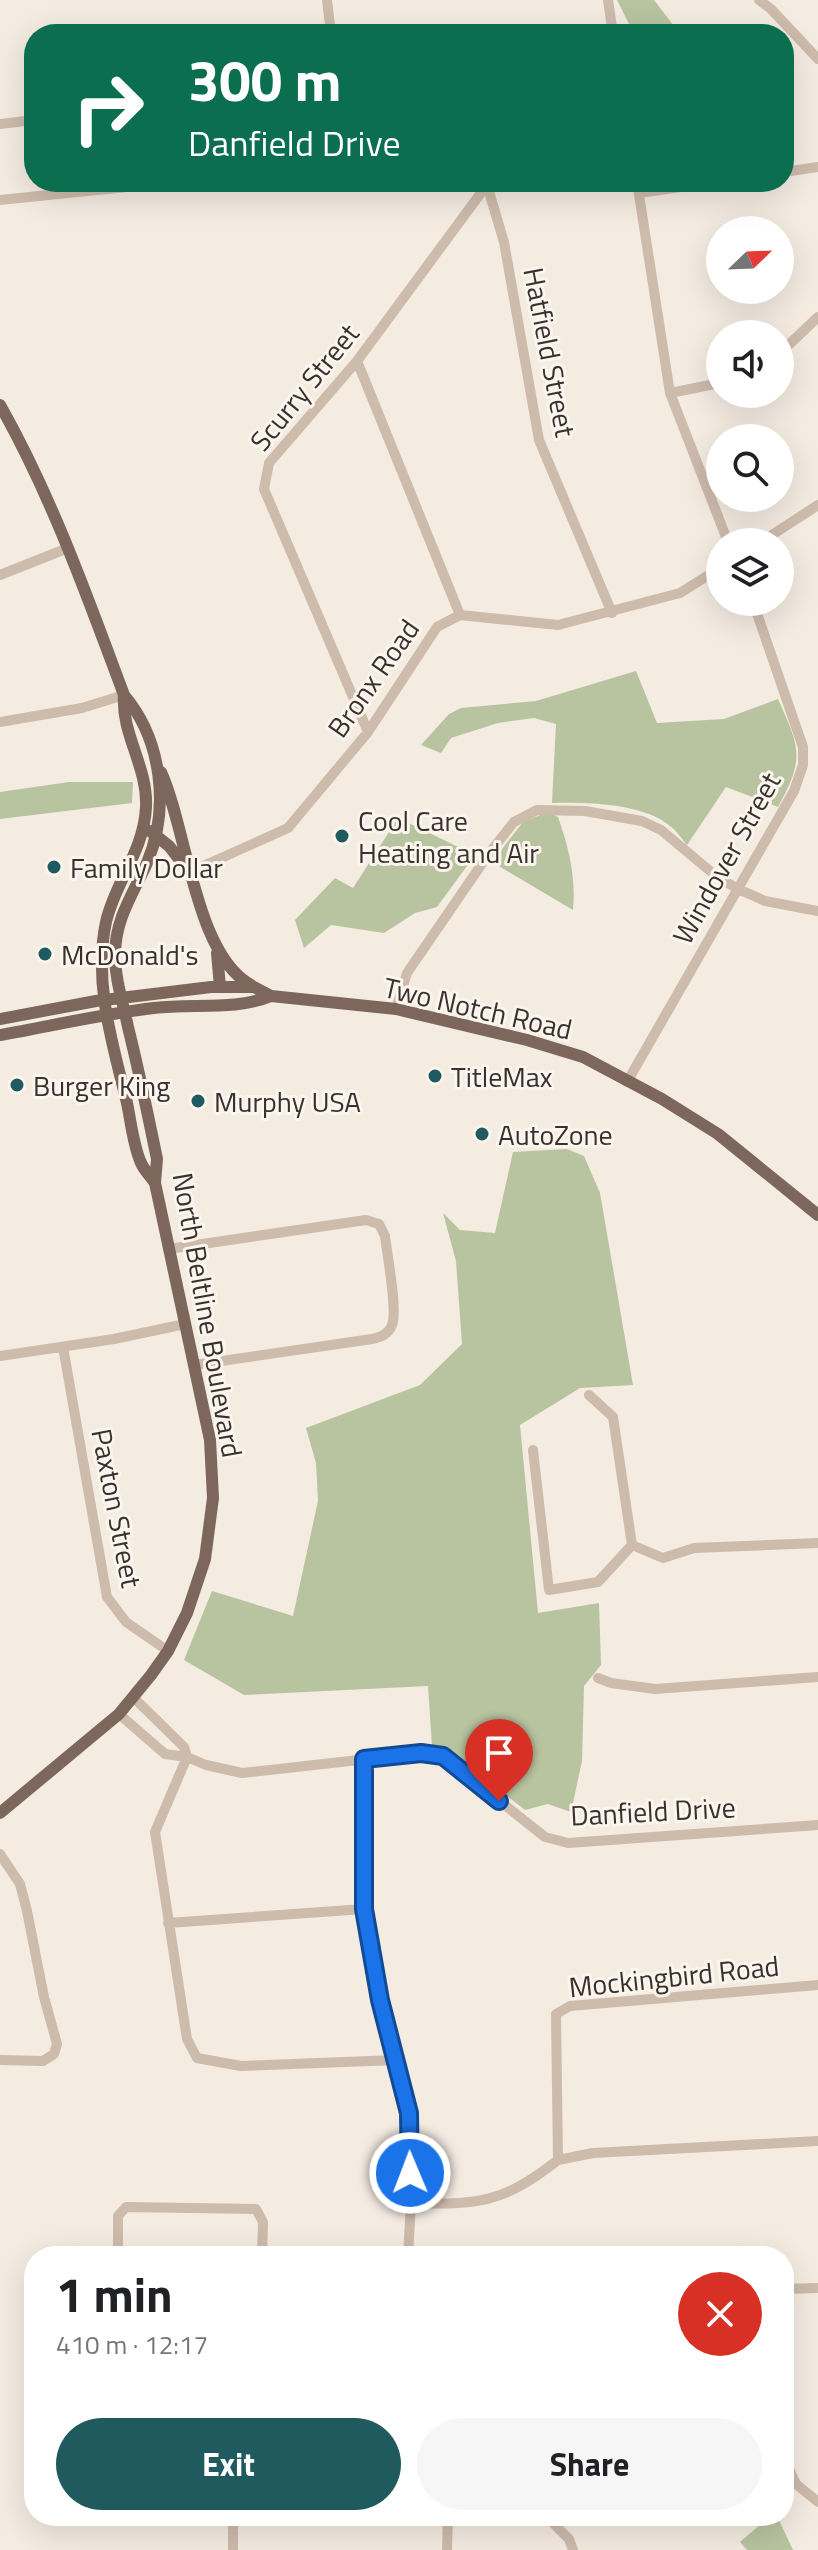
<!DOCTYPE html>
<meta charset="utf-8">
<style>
:root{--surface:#fff;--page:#f6f6f6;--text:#202124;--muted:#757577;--accent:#1f5a5e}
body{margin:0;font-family:"Titillium Web",sans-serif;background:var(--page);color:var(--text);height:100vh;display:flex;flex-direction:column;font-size:30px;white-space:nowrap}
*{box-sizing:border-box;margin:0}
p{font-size:26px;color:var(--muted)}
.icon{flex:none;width:44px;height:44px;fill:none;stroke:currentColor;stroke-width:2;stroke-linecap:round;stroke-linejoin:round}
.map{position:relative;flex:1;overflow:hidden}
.details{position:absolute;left:24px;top:2246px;width:770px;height:280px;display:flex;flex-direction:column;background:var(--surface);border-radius:32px;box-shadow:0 8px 32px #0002}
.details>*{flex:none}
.banner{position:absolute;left:24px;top:24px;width:770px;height:168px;border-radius:32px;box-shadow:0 8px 32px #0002;background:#0b6e4f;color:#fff;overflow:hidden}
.needle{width:52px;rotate:67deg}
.controls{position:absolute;left:706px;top:216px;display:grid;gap:16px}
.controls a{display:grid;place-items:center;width:88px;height:88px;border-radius:50%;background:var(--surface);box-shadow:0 8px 32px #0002;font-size:40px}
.pin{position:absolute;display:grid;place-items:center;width:68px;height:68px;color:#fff;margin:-82px -34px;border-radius:50% 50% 50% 0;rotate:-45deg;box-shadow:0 0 8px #0007}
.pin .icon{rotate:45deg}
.me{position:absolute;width:88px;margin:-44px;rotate:359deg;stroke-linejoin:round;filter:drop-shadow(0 0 6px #0008)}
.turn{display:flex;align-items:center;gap:28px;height:168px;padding:0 32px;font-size:36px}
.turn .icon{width:104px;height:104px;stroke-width:2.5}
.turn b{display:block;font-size:56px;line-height:68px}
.round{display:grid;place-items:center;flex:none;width:84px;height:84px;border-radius:42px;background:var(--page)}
.head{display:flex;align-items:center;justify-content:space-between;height:136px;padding:0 32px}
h1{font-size:48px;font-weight:700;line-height:60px}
.button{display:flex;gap:16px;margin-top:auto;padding:16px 32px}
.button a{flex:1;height:92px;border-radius:48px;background:var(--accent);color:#fff;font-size:32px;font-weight:700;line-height:92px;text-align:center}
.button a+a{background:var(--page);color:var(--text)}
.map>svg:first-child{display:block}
.green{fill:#b8c4a0}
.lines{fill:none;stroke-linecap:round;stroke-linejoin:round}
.minor{stroke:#cdbbac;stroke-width:10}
.major{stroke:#7d675c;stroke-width:12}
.route-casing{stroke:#114b97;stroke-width:20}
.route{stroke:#1a73e8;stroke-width:14}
.poi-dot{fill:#1f5a5e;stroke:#fbf5ee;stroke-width:3}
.labels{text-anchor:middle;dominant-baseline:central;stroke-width:6;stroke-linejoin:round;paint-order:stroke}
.street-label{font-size:28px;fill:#3b302b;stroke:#fbf5ee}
.poi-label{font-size:28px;fill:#3b302b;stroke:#fbf5ee;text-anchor:start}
</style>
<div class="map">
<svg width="818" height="2550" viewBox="0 0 818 2550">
<rect width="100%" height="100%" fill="#f4ebe1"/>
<path class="green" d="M 617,0 L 654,0 L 680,34 L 634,34 Z
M 636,671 L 657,723 L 724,719 L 778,699 C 800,748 805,758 778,807 L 726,787 L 687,845 C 682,839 677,831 670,826 C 643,803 586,802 552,803 L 556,724 L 534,718 L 498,723 L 451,738 L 441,753 L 421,745 L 449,714 L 461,708 L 536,701 Z
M 69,782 L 133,782 L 132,803 L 0,819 L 0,792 Z
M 548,812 L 558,817 C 569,848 576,877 573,910 L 492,862 L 523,822 Z
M 398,818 L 475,855 L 437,907 L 415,913 L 384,933 L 331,925 L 304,948 L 295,920 L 335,878 L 353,888 Z
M 567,1149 L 584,1156 L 600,1193 L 633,1385 L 580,1388 L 520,1425 L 538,1613 L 599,1603 L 601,1665 L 584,1686 L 582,1761 L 571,1812 L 548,1804 L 525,1810 L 461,1760 L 432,1746 L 428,1686 L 244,1695 L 184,1660 L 212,1591 L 293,1616 L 318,1501 L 316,1463 L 306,1428 L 420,1385 L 462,1344 L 456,1261 L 443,1213 L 460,1230 L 495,1233 L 513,1152 Z
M 770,2516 L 777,2516 L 793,2550 L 747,2550 L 740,2542 Z"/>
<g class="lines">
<path class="minor" d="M 327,0 L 331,34
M 608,0 L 613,34
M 759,0 L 771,9 L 818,59
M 0,124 L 34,120
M 784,172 L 818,167
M 637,182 L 670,393 L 728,542
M 487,185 L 504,242 L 539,440 L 612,613
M 639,193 L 716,182
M 0,200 L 175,182
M 780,353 L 818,317
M 357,361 L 460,615
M 670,393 L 720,383
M 761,542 L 818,505
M 0,575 L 68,548
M 0,722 L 82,708 L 124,695
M 368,732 L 264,489 L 269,463 L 357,361 L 489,182
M 190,872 L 288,828 L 368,732 L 437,627 L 460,615 L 558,625 L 680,593 L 720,568
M 396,1009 L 407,973 L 490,852 L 514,822 L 537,810 L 585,811 L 642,821 L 661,830 L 716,876 L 736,888 L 765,901 L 818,911
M 627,1082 L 794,791 L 803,765 L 803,747 L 753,602
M 168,1249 L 366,1220 L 379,1224 L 385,1236 C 387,1254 398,1311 392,1325 C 389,1334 381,1337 372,1339 L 194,1365
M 63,1347 L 107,1597 L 126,1622 L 168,1651
M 0,1356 L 114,1339 L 185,1324
M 533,1450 L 549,1590 L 598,1582 L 632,1545 L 613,1417 L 589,1395
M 632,1545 L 663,1558 L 694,1548 L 818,1543
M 598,1678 L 611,1683 L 655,1689 L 818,1677
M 133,1697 L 184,1747 L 187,1757
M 119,1714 L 165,1754 L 187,1757 L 206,1765 L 242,1773 L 421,1753 L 443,1756 L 545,1837 L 568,1843 L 818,1825
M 187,1757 L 155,1832 L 187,2039 L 197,2058 L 241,2066 L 396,2060
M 364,1759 L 364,1909 L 380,2000 L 409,2113 L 411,2203 L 408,2256
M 0,1854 L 20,1884 L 27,1911 L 44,1997 L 57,2044 L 54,2054 L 43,2061 L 0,2060
M 168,1923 L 364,1909
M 558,2160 L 593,2153 L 818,2141
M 411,2203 C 479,2205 503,2203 558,2160 L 556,2014 L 570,2006 L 818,1985
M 118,2256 L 118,2216 L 126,2207 L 256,2209 L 263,2222 L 262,2256
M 784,2289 L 818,2288
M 784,2458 L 796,2484 L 818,2502
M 546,2516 L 569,2539 L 573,2550
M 233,2550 L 233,2516
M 447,2550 L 448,2516"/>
<path class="major" d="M 0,405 C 52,497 87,596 124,695 C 162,740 170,808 147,863 C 133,894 115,919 115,955 C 115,980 123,1002 128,1027 C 139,1071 148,1115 157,1159 L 155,1183 L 210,1440 L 213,1498 L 205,1559 L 187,1613 L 168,1651 L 151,1675 L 119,1714 L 0,1813
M 124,695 C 121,734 148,767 146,807 C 144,851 115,882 106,922 C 93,983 113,1045 127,1103 C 131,1122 133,1145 141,1163 C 144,1170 151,1177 155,1183
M 161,772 C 187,829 195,955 251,985
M 150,831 L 169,846 L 187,869
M 217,953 L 220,987
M 0,1019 L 96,1001 L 211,987 L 254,987 L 271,996 L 396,1009 L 527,1040 L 583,1057 L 662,1099 L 718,1134 L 818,1215
M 0,1035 C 51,1026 102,1014 154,1008 C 192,1003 235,1011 271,996"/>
</g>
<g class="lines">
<g class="route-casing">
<path id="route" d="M 410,2173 L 409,2113 L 380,2000 L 364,1909 L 364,1759 L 421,1753 L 443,1756 L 499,1801"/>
</g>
<use href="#route" class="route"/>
</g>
<g class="poi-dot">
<circle cx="342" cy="836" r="8"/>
<circle cx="54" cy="867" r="8"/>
<circle cx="45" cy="954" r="8"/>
<circle cx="435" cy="1076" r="8"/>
<circle cx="17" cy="1085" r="8"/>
<circle cx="198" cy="1101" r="8"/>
<circle cx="482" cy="1134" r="8"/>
</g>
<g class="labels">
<g class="street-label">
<text transform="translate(550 352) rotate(79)">Hatfield Street</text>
<text transform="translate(304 387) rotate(-51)">Scurry Street</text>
<text transform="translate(373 678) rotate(-55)">Bronx Road</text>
<text transform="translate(726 858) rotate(-61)">Windover Street</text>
<text transform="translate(478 1008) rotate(13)">Two Notch Road</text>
<text transform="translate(208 1315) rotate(80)">North Beltline Boulevard</text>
<text transform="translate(117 1508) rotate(79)">Paxton Street</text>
<text transform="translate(653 1811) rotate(-3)">Danfield Drive</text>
<text transform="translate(674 1976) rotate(-6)">Mockingbird Road</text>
</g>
<g class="poi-label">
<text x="358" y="820">Cool Care<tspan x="358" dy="32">Heating and Air</tspan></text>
<text x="70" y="867">Family Dollar</text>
<text x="61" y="954">McDonald's</text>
<text x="451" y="1076">TitleMax</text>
<text x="33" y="1085">Burger King</text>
<text x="214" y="1101">Murphy USA</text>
<text x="498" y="1134">AutoZone</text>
</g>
</g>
</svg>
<div class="controls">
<a><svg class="needle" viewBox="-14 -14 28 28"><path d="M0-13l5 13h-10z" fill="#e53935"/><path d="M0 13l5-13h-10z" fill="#757577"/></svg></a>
<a><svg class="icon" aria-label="sound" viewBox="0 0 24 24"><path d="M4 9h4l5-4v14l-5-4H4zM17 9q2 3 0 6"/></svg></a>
<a><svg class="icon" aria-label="search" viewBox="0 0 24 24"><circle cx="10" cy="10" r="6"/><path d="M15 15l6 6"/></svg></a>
<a><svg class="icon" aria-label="layers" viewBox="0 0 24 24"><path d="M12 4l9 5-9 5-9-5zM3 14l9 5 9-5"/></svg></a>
</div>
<div class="pin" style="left:499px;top:1801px;background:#d93025"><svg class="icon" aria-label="arrive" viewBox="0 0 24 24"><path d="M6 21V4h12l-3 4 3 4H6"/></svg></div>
<svg class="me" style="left:410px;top:2173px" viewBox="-20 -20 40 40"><circle r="17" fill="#1a73e8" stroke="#fff" stroke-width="3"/><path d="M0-11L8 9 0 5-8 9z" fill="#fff"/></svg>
<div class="banner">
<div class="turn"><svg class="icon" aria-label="right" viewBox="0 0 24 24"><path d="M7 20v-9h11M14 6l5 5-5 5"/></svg><div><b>300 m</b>Danfield Drive</div></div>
</div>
<section class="details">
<div class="head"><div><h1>1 min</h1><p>410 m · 12:17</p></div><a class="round" style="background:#d93025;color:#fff"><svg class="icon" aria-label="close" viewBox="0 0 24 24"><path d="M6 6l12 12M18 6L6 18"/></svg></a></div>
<div class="button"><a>Exit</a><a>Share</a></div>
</section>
</div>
